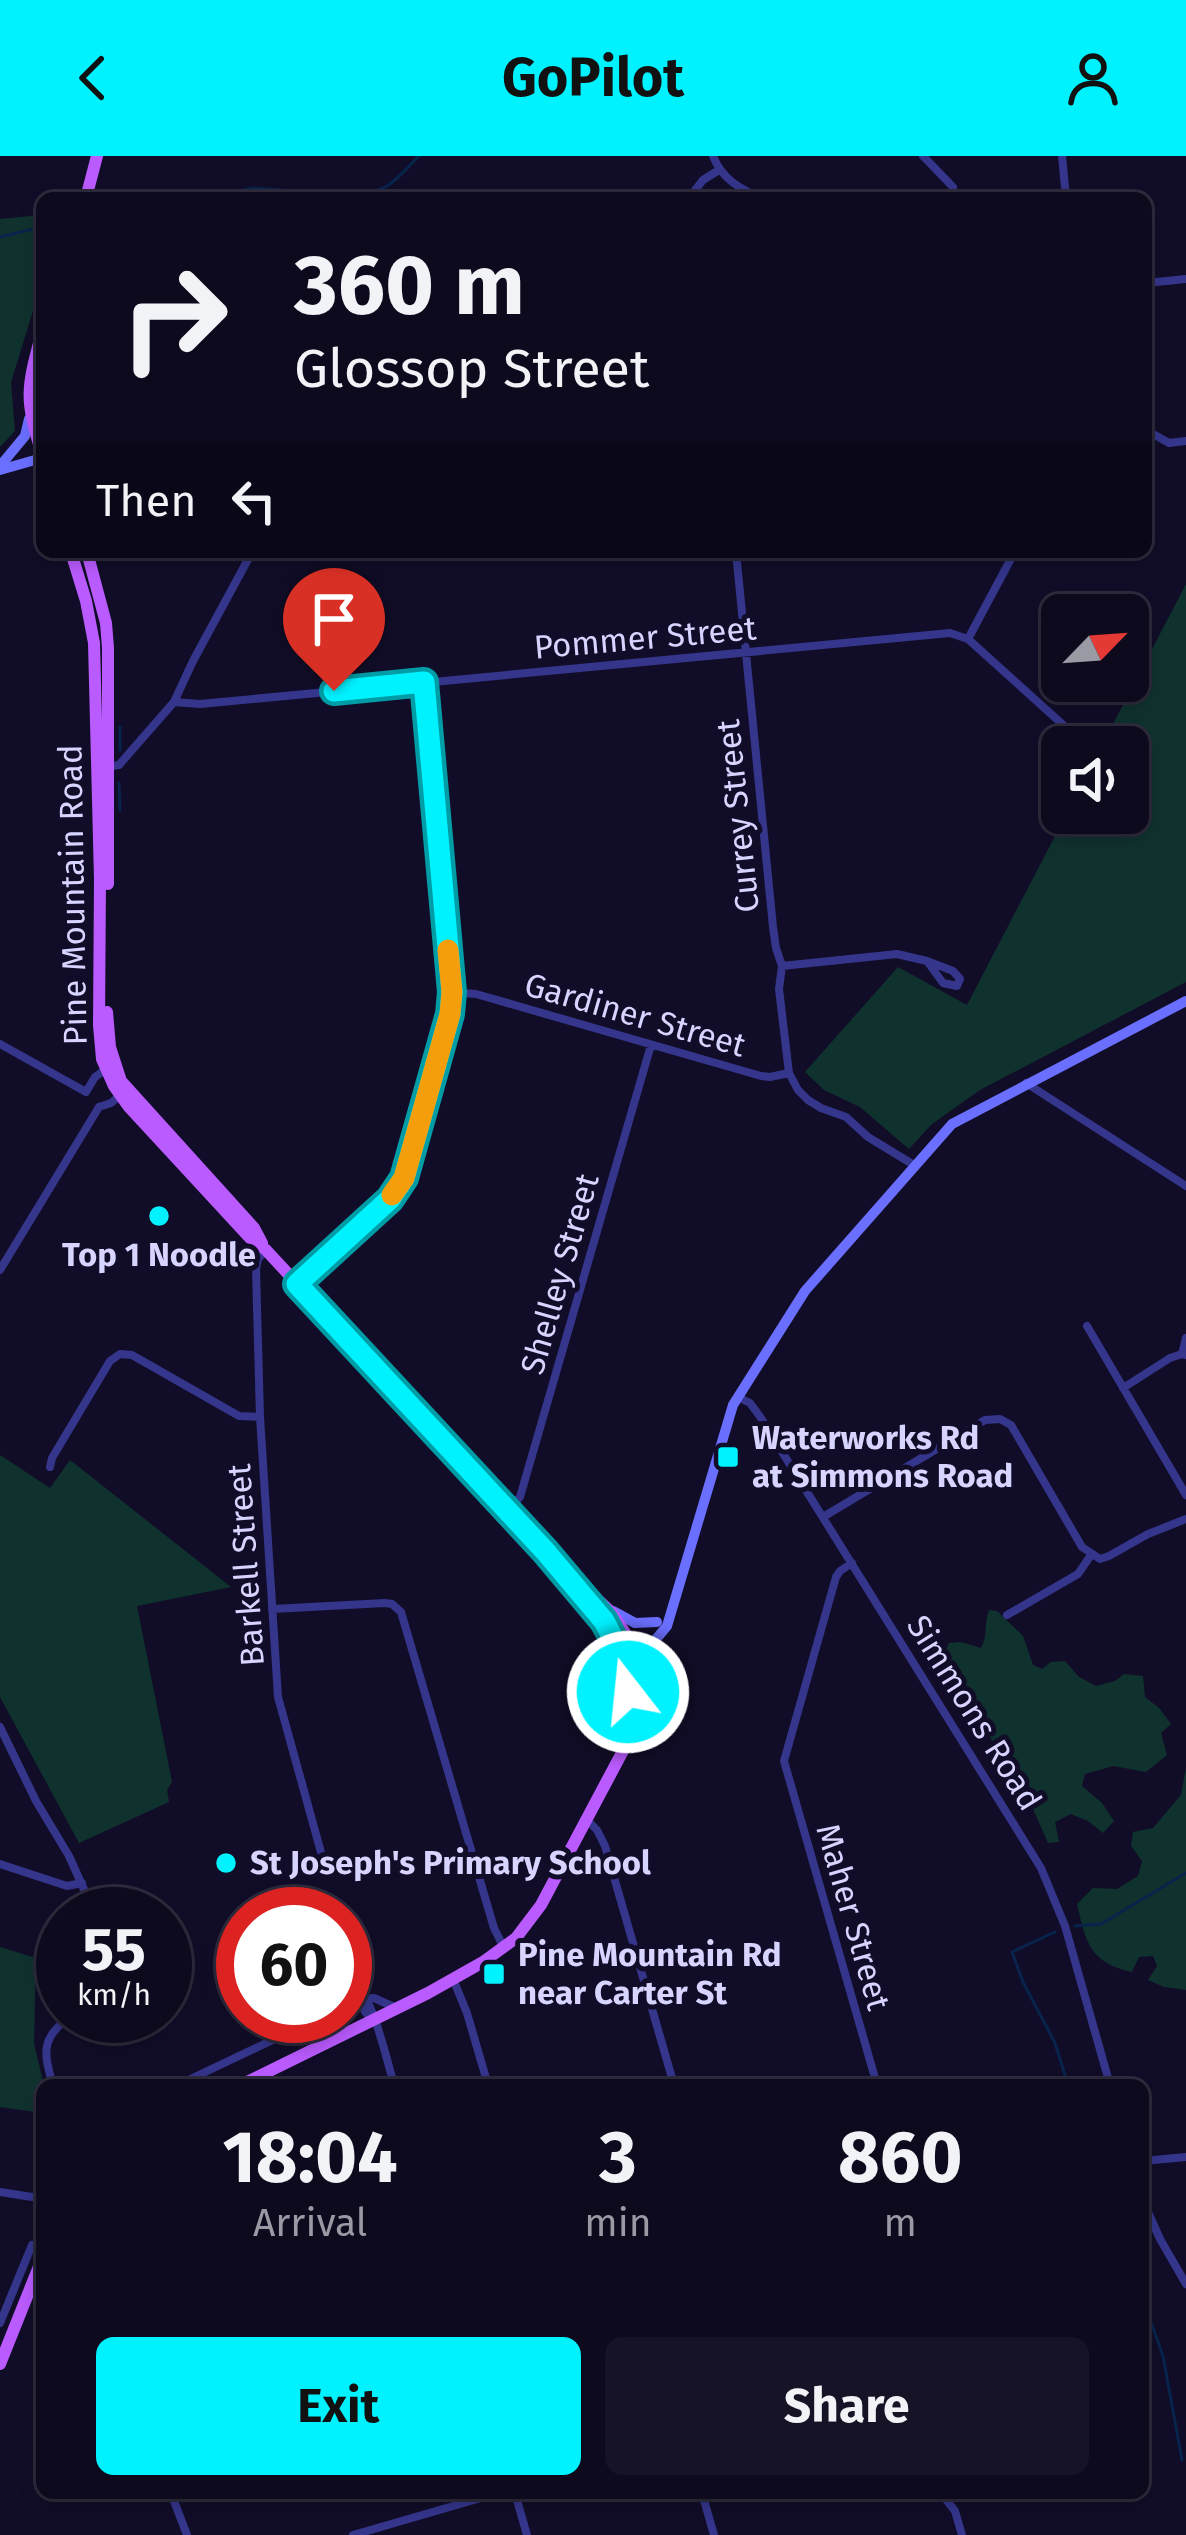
<!DOCTYPE html>
<style>
:root{--surface:#0d0a1e;--page:#161327;--text:#f1f3f6;--muted:#9a9aa4;--line:#2d2b3c;--accent:#00f2ff}
body{margin:0;font-family:"Fira Sans",sans-serif;background:var(--page);color:var(--text);height:100vh;display:flex;flex-direction:column;font-size:45px;white-space:nowrap}
*{box-sizing:border-box;margin:0}
p{font-size:39px;color:var(--muted)}
.icon{flex:none;width:66px;height:66px;fill:none;stroke:currentColor;stroke-width:2;stroke-linecap:round;stroke-linejoin:round}
.map{position:relative;flex:1;overflow:hidden}
.side{position:absolute;left:36px;top:1923px;width:1113px;height:420px;display:flex;flex-direction:column;background:var(--surface);border-radius:18px;box-shadow:0 6px 18px #0003,0 0 0 3px var(--line)}
.side>*{flex:none}
.hud{position:absolute;left:36px;top:36px;width:1116px;height:366px;border-radius:18px;box-shadow:0 6px 18px #0003,0 0 0 3px var(--line);background:#0d0a1e;color:var(--text);overflow:hidden}
.needle{width:78px;rotate:65deg}
.controls{position:absolute;left:1041px;top:438px;display:grid;gap:24px}
.controls a{display:grid;place-items:center;width:108px;height:108px;border-radius:18px;background:var(--surface);box-shadow:0 6px 18px #0003,0 0 0 3px var(--line);font-size:60px}
.speed{position:absolute;left:36px;top:1731px;display:flex;gap:24px;font-size:60px;font-weight:700;text-align:center}
.speed>*{display:grid;place-content:center;width:156px;height:156px;border-radius:50%;background:var(--surface);box-shadow:0 6px 18px #0003,0 0 0 3px var(--line);line-height:1}
.speed small{font-size:30px;font-weight:400}
.speed .limit{border:18px solid #d22;background:#fff;color:#111}
.pin{position:absolute;display:grid;place-items:center;width:102px;height:102px;color:#fff;margin:-123px -51px;border-radius:50% 50% 50% 0;rotate:-45deg;box-shadow:0 0 12px #0007}
.pin .icon{rotate:45deg}
.me{position:absolute;width:132px;margin:-66px;rotate:344deg;stroke-linejoin:round;filter:drop-shadow(0 0 9px #0008)}
.turn{display:flex;align-items:center;gap:42px;height:252px;padding:0 60px;font-size:54px}
.turn .icon{width:156px;height:156px;stroke-width:2.5}
.turn b{display:block;font-size:84px;line-height:102px}
.then{display:flex;align-items:center;height:114px;padding:0 60px;background:#0003;gap:24px;font-size:45px}
.eta{display:flex;justify-content:space-evenly;align-items:center;height:204px;text-align:center}
.eta b{font-size:72px;font-weight:700;line-height:84px}
.cta{display:flex;gap:24px;margin-top:auto;padding:24px 60px}
.cta a{flex:1;height:138px;border-radius:18px;background:var(--accent);color:#111;font-size:48px;font-weight:700;line-height:138px;text-align:center}
.cta a+a{background:var(--page);color:var(--text)}
header{display:flex;justify-content:space-between;align-items:center;height:156px;padding:0 60px;background:var(--accent);color:#111;font-size:54px;font-weight:700}
.map>svg:first-child{display:block}
.green{fill:#10322f}
.lines{fill:none;stroke-linecap:round;stroke-linejoin:round}
.stream{stroke:#08244c;stroke-width:3}
.minor{stroke:#34358b;stroke-width:8}
.secondary{stroke:#6b6fff;stroke-width:10}
.primary{stroke:#ba5bff;stroke-width:12}
.route-casing{stroke:#009da6;stroke-width:30}
.route{stroke:#00f2ff;stroke-width:21}
.slow{stroke:#f59e0b;stroke-width:21}
.poi-dot{fill:#00f2ff;stroke:#110d28;stroke-width:4.5}
.labels{text-anchor:middle;dominant-baseline:central;stroke-width:10;stroke-linejoin:round;paint-order:stroke}
.street-label{font-size:33px;fill:#d7d4ff;stroke:#110d28}
.poi-label{font-size:33px;font-weight:bold;fill:#d7d4ff;stroke:#110d28;text-anchor:start}
</style>
<header><svg class="icon" aria-label="back" viewBox="0 0 24 24"><path d="M15 5l-7 7 7 7"/></svg>GoPilot<svg class="icon" aria-label="person" viewBox="0 0 24 24"><circle cx="12" cy="8" r="4"/><path d="M4 21q1-7 8-7t8 7"/></svg></header>
<div class="map">
<svg width="1186" height="2379" viewBox="0 0 1186 2379">
<rect width="100%" height="100%" fill="#110d28"/>
<path class="green" d="M 42,59 L 42,126 L 11,226 L 15,275 L 0,291 L 0,63 Z
M 1186,428 L 1186,826 L 980,934 L 932,968 L 909,993 L 860,951 L 824,934 L 805,916 L 898,811 L 967,849 L 1067,657 L 1128,657 L 1128,591 L 1101,591 Z
M 0,1299 L 50,1332 L 70,1304 L 231,1431 L 137,1450 L 172,1626 L 167,1634 L 169,1646 L 79,1687 L 0,1541 Z
M 989,1454 L 997,1455 L 1023,1480 L 1033,1509 L 1042,1513 L 1051,1506 L 1065,1505 L 1079,1521 L 1096,1530 L 1115,1525 L 1124,1518 L 1143,1520 L 1145,1541 L 1159,1552 L 1171,1568 L 1161,1577 L 1167,1599 L 1146,1616 L 1113,1610 L 1085,1618 L 1082,1630 L 1102,1647 L 1114,1665 L 1103,1677 L 1088,1665 L 1071,1658 L 1055,1666 L 1059,1686 L 1048,1687 L 1033,1653 L 942,1501 L 949,1487 L 961,1486 L 981,1492 C 988,1480 984,1467 989,1454 Z
M 1186,1611 L 1186,1834 L 1164,1831 L 1148,1824 L 1157,1810 L 1153,1800 L 1139,1801 L 1132,1816 C 1090,1807 1086,1787 1077,1748 L 1093,1732 L 1117,1733 L 1138,1720 L 1142,1705 L 1131,1690 L 1133,1676 L 1153,1672 L 1181,1639 Z
M 0,1791 L 36,1802 L 34,1888 L 44,1929 L 42,1929 L 42,1957 L 0,1951 Z"/>
<g class="lines">
<path class="stream" d="M 209,42 L 253,32 L 356,40 C 392,33 394,25 419,0
M 0,81 L 42,71
M 120,594 L 120,571
M 119,627 L 120,654
M 1075,1770 L 1101,1768 L 1186,1717
M 1055,1776 L 1012,1796 L 1023,1826 L 1055,1887 L 1068,1929
M 1143,2143 L 1163,2200 L 1182,2304"/>
<path class="minor" d="M 713,0 C 722,23 739,32 760,42
M 923,0 L 953,31
M 1062,0 L 1066,42
M 689,42 L 703,24 L 719,14
M 1146,127 L 1186,123
M 1146,274 L 1169,287 L 1186,285
M 736,396 L 773,771 L 776,792 L 782,810 L 779,833 L 789,917
M 968,483 L 1014,397
M 174,546 L 200,548 L 950,477 L 968,483 L 1081,585
M 105,611 L 119,609 L 174,546 L 193,505 L 252,396
M 927,805 L 953,815 L 960,823 L 957,830 L 943,827 Z
M 782,810 L 897,798 L 927,805
M 452,836 L 476,838 L 761,920 L 770,921 L 789,917 L 798,934 L 808,944 L 821,952 L 846,961 L 868,981 L 914,1009
M 0,888 L 86,936
M 1026,927 L 1186,1030
M 86,936 L 95,921 L 109,911
M 99,951 L 111,947 L 123,937
M 266,1094 L 258,1103 L 256,1113 L 260,1261 L 278,1541 L 327,1718
M 0,1114 L 99,951
M 297,1128 L 390,1043 L 404,1022 L 450,858 L 452,836 L 424,526
M 1087,1170 L 1186,1339
M 1185,1199 L 1182,1198 L 1186,1182
M 1123,1232 L 1170,1202 L 1182,1198
M 738,1241 L 750,1247 L 761,1262 L 1041,1712 L 1065,1770 L 1110,1929
M 50,1311 L 52,1302 L 110,1205 L 120,1198 L 132,1199 L 239,1260 L 260,1261
M 508,1354 L 520,1341 L 651,889
M 823,1361 L 985,1264 L 1000,1263 L 1011,1269 L 1082,1391 L 1100,1403 L 1109,1400 L 1148,1378 L 1186,1363
M 852,1407 L 840,1415 L 836,1421 L 784,1605 L 877,1929
M 272,1453 L 385,1447 L 392,1448 L 401,1456 L 494,1772 L 504,1792
M 1007,1459 L 1078,1418 L 1091,1399
M 0,1571 L 36,1645 L 69,1700 L 95,1758
M 587,1664 L 597,1674 L 605,1690 L 674,1929
M 0,1708 L 67,1730 L 82,1727
M 345,1811 L 365,1856 L 372,1863
M 453,1823 L 467,1857 L 488,1929
M 363,1843 L 374,1842 L 394,1851
M 360,1844 L 366,1844 C 375,1854 389,1911 394,1929
M 345,1850 L 360,1844
M 53,1929 C 43,1896 41,1881 71,1860
M 178,1929 L 323,1860
M 1143,2005 L 1186,2001
M 0,2036 L 32,2041 L 42,2040
M 1143,2045 L 1160,2083 L 1186,2128
M 0,2167 L 32,2089
M 171,2337 L 187,2379
M 515,2337 L 527,2379
M 702,2337 L 714,2379
M 941,2337 L 955,2355 L 962,2379
M 353,2379 L 498,2337"/>
<path class="secondary" d="M 0,310 L 25,280 L 29,263
M 0,314 L 42,302
M 613,1455 L 635,1467 L 657,1466
M 637,1499 L 652,1488 L 667,1470 L 733,1249 L 805,1135 L 952,968 L 1186,845"/>
<path class="primary" d="M 86,42 L 97,0
M 42,176 C 27,232 24,241 42,298
M 42,225 L 42,232
M 71,396 L 86,445 L 94,487 L 100,723 L 99,869 L 102,903 L 114,930 L 129,951 L 250,1082 L 266,1094 L 545,1395 L 603,1465 L 616,1485 L 626,1517 L 629,1536 L 626,1587
M 87,396 L 106,467 L 108,492 L 108,728
M 107,856 L 110,891 L 121,925 L 254,1072 L 262,1087
M 241,1929 L 428,1837 L 483,1806 L 516,1782 L 541,1749 L 625,1591 L 641,1549 L 640,1511 L 631,1486 L 612,1457 L 577,1424
M 0,2208 L 42,2103"/>
</g>
<g class="lines">
<g class="route-casing">
<path id="route" d="M 334,535 L 424,526 L 452,836 L 450,858 L 404,1022 L 390,1043 L 297,1128 L 545,1395 L 604,1465 L 622,1499 L 628,1536"/>
</g>
<use href="#route" class="route"/>
<path class="slow" d="M 392,1039 L 404,1022 L 450,858 L 452,836 L 448,794"/>
</g>
<g class="poi-dot">
<circle cx="159" cy="1060" r="12"/>
<rect x="716" y="1289" width="24" height="24" rx="6"/>
<circle cx="226" cy="1707" r="12"/>
<rect x="482" y="1806" width="24" height="24" rx="6"/>
</g>
<g class="labels">
<g class="street-label">
<text transform="translate(645 482) rotate(-5)">Pommer Street</text>
<text transform="translate(738 660) rotate(-96)">Currey Street</text>
<text transform="translate(73 739) rotate(-91)">Pine Mountain Road</text>
<text transform="translate(635 859) rotate(16)">Gardiner Street</text>
<text transform="translate(560 1118) rotate(-74)">Shelley Street</text>
<text transform="translate(246 1409) rotate(-94)">Barkell Street</text>
<text transform="translate(974 1557) rotate(58)">Simmons Road</text>
<text transform="translate(853 1761) rotate(74)">Maher Street</text>
</g>
<g class="poi-label">
<text x="159" y="1099" text-anchor="middle">Top 1 Noodle</text>
<text x="752" y="1282">Waterworks Rd<tspan x="752" dy="38">at Simmons Road</tspan></text>
<text x="250" y="1707">St Joseph's Primary School</text>
<text x="518" y="1799">Pine Mountain Rd<tspan x="518" dy="38">near Carter St</tspan></text>
</g>
</g>
</svg>
<div class="controls">
<a><svg class="needle" viewBox="-14 -14 28 28"><path d="M0-13l5 13h-10z" fill="#e53935"/><path d="M0 13l5-13h-10z" fill="#9a9aa4"/></svg></a>
<a><svg class="icon" aria-label="sound" viewBox="0 0 24 24"><path d="M4 9h4l5-4v14l-5-4H4zM17 9q2 3 0 6"/></svg></a>
</div>
<div class="speed"><div>55<small>km/h</small></div><div class="limit">60</div></div>
<div class="pin" style="left:334px;top:535px;background:#d93025"><svg class="icon" aria-label="arrive" viewBox="0 0 24 24"><path d="M6 21V4h12l-3 4 3 4H6"/></svg></div>
<svg class="me" style="left:628px;top:1536px" viewBox="-20 -20 40 40"><circle r="17" fill="#00f2ff" stroke="#fff" stroke-width="3"/><path d="M0-11L8 9 0 5-8 9z" fill="#fff"/></svg>
<div class="hud">
<div class="turn"><svg class="icon" aria-label="right" viewBox="0 0 24 24"><path d="M7 20v-9h11M14 6l5 5-5 5"/></svg><div><b>360 m</b>Glossop Street</div></div>
<div class="then">Then<svg class="icon" aria-label="left" viewBox="0 0 24 24"><path d="M17 20v-9H6M10 6l-5 5 5 5"/></svg></div>
</div>
<section class="side">
<div class="eta">
<div><b>18:04</b><p>Arrival</p></div>
<div><b>3</b><p>min</p></div>
<div><b>860</b><p>m</p></div>
</div>
<div class="cta"><a>Exit</a><a>Share</a></div>
</section>
</div>
